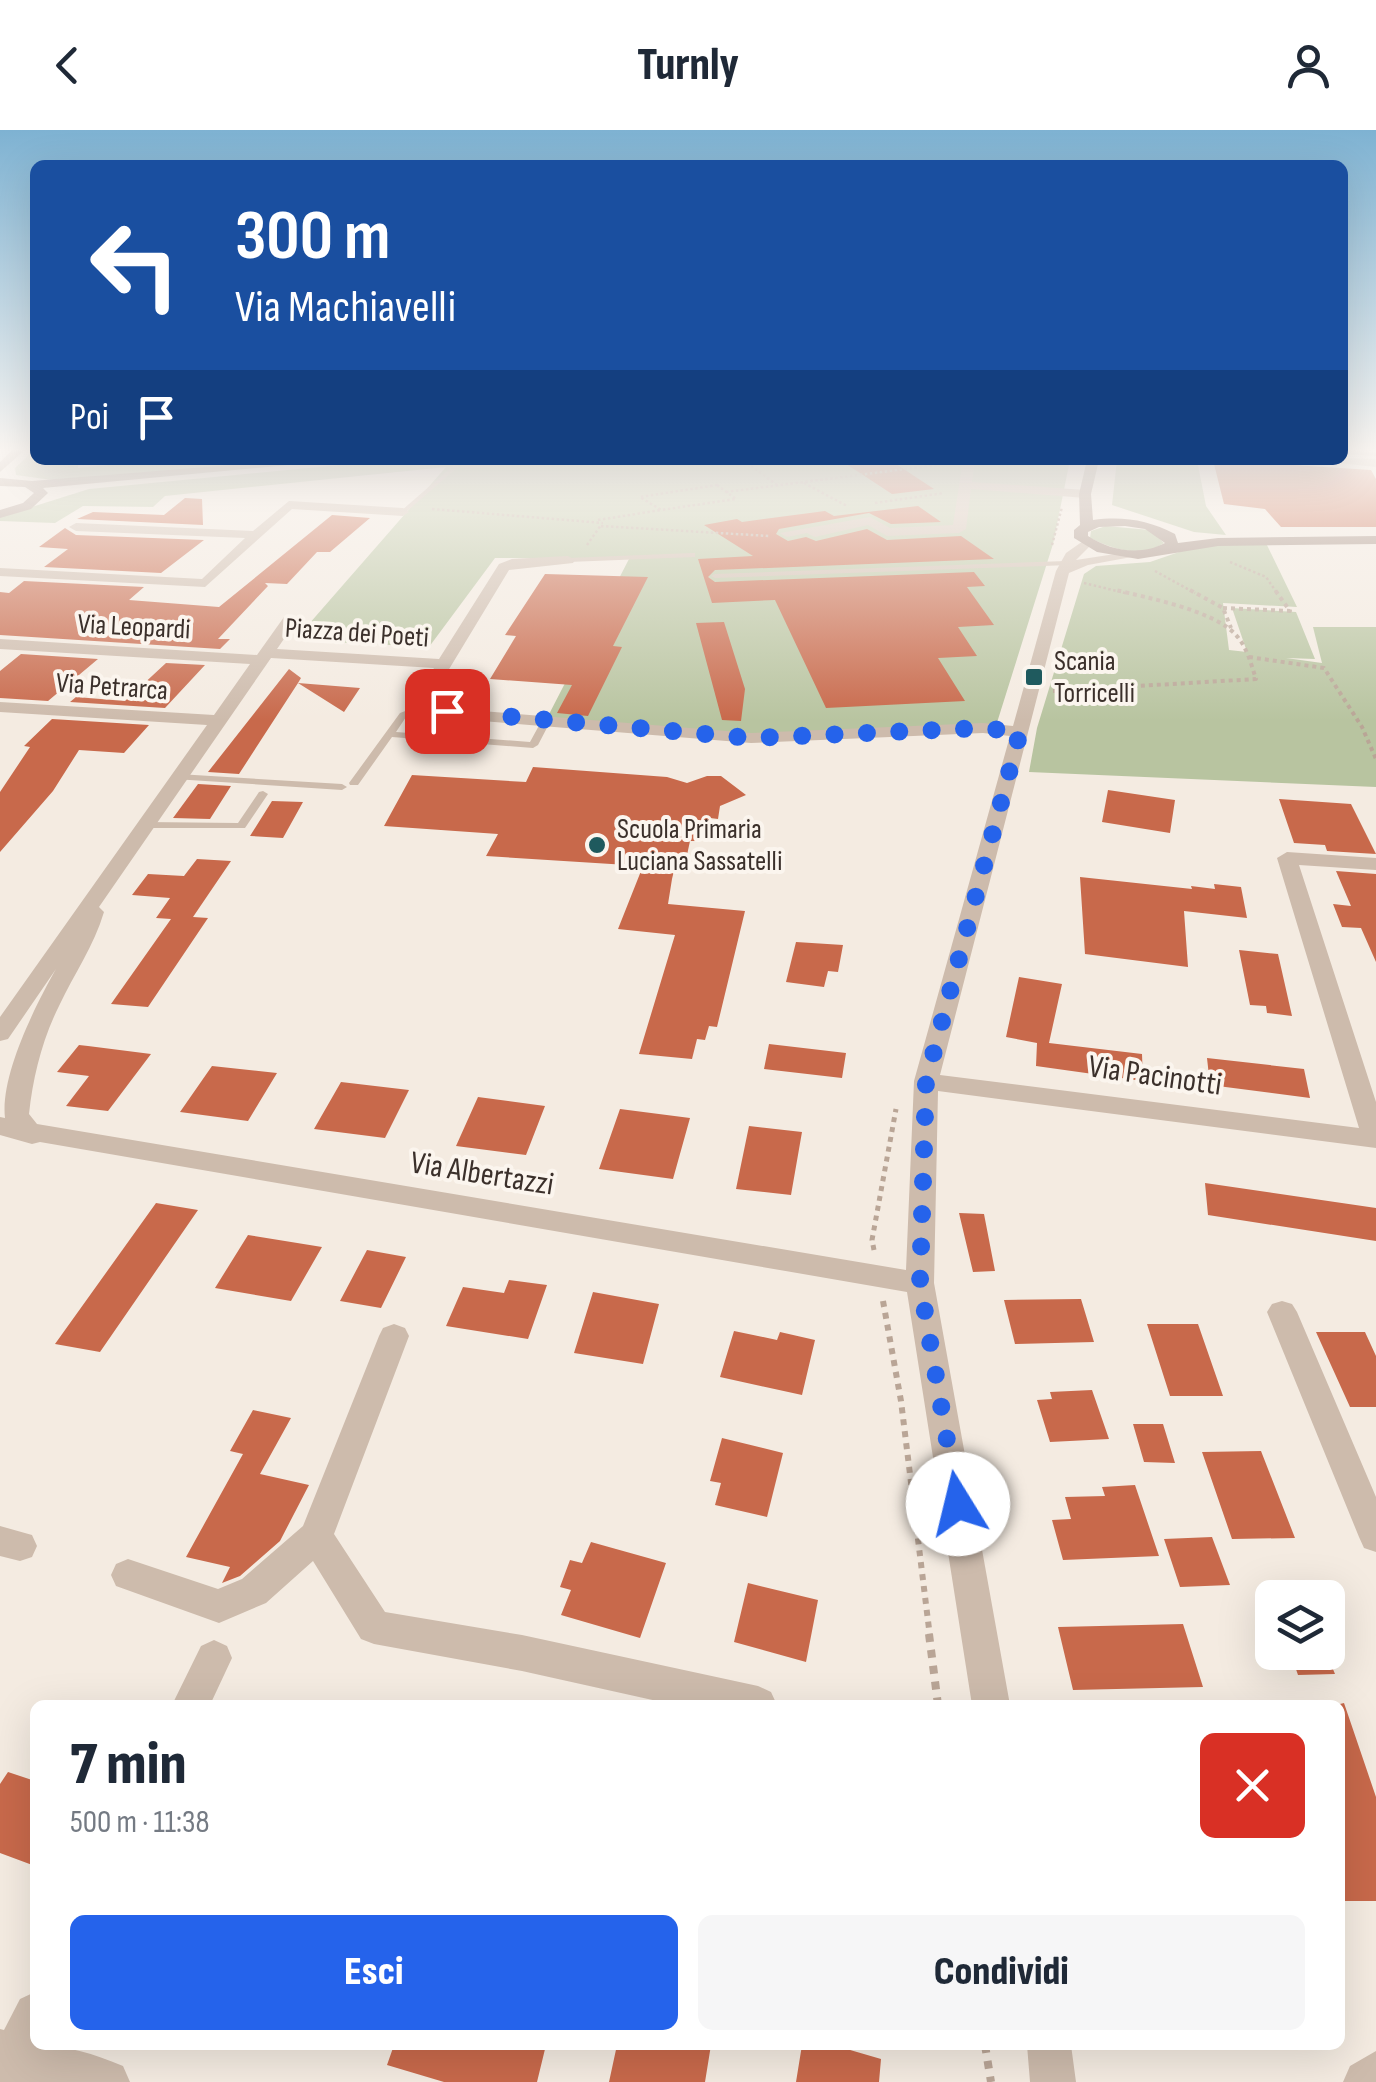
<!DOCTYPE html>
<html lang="it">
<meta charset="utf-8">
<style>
:root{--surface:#fff;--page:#f6f6f7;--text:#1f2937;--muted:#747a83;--accent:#2563eb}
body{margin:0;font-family:"Sofia Sans Condensed",sans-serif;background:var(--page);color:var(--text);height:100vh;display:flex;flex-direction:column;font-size:38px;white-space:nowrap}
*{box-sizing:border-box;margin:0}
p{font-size:32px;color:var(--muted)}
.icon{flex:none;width:55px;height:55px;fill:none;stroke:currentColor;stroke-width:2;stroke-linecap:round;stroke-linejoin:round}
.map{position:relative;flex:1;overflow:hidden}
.panel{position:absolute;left:30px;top:1570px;width:1315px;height:350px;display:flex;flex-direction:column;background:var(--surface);border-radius:15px;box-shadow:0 10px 40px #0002}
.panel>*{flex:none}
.guide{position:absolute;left:30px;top:30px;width:1318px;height:305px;border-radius:15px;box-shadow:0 10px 40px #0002;background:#1a4fa0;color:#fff;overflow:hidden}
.fabs{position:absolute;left:1255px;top:1450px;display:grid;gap:20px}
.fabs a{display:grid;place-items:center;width:90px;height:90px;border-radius:15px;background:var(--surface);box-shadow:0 10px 40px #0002;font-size:50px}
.pin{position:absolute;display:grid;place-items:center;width:85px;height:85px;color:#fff;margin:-42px;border-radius:20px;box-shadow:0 5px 15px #0006}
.me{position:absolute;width:110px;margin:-55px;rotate:351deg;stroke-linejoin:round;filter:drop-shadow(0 0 8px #0008)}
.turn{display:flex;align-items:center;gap:35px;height:210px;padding:0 40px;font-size:45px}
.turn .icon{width:130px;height:130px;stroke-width:2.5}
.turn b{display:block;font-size:70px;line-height:85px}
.then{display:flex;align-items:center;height:95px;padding:0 40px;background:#0003;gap:20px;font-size:38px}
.round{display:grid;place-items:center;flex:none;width:105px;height:105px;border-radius:15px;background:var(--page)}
.headline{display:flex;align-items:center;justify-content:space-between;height:170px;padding:0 40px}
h1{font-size:60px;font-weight:800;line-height:75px}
.cta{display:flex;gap:20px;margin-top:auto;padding:20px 40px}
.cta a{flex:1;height:115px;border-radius:15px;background:var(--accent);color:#fff;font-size:40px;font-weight:800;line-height:115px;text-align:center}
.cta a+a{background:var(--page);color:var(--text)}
header{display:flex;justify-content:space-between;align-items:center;height:130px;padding:0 40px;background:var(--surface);font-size:45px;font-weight:800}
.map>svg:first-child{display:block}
.green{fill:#b8c4a0}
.building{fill:#c8694b}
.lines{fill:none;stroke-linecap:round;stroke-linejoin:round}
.path-far4{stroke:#b9a596;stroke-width:2.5;stroke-dasharray:2.5 2.5;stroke-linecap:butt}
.path-far3{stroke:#b9a596;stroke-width:4;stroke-dasharray:4 4;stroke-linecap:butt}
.path-far2{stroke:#b9a596;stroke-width:5;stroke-dasharray:5 5;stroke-linecap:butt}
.path-far1{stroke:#b9a596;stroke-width:6;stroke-dasharray:6 6;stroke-linecap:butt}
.path{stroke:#b9a596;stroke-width:8;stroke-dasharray:8 8;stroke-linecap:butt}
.lane{fill:#cdbbac;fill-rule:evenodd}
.street{fill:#cdbbac;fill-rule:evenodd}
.secondary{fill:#a18a7d;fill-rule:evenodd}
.route{stroke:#2563eb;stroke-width:18;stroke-dasharray:0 32.4}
.poi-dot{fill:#1f5a5e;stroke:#fbf5ee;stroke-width:4}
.labels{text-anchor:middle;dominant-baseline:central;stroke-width:8;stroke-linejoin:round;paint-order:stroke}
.far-street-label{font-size:28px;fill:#3b302b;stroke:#fbf5ee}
.far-poi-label{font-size:28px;fill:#3b302b;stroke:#fbf5ee;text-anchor:start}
.street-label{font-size:32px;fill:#3b302b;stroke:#fbf5ee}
</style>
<header><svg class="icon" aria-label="back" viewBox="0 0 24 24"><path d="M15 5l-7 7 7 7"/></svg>Turnly<svg class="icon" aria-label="person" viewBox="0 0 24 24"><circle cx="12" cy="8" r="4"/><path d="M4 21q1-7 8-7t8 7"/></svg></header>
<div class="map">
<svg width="1376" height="1952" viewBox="0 0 1376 1952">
<rect width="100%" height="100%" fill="#f4ebe1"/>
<path class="green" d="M 35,319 L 35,330 L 78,330 L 78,338 L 158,330 L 295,330 L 59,351 L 16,345 L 15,338 Z
M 391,330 L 1070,330 L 1053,414 L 995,599 L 751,608 L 545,592 L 629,429 L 495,428 L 429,517 L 295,510 L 446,337 L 165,366 L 153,377 L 83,376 L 55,393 L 0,391 L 0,387 L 89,359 Z
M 1117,330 L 1197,330 L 1206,376 L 1226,405 L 1194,402 L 1112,375 Z
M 1106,396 L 1150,400 L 1164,413 C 1141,429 1113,419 1090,408 L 1091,401 Z
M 1211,411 L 1265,411 L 1297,477 L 1223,473 L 1229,520 L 1247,522 L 1232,478 L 1296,482 L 1315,529 L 1286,528 L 1322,533 L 1313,497 L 1376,497 L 1376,657 L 1029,642 L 1037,598 L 1084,444 L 1096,436 L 1150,432 Z"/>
<path class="building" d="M 840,330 L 890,330 L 934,359 L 892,364 Z
M 1213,330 L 1371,340 L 1376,349 L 1376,397 L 1281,397 L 1265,379 L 1224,374 Z
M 185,368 L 202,369 L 203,395 L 77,389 L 93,382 L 164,385 Z
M 918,376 L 941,392 L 891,394 L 869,383 L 779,399 L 776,404 L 788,411 L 806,407 L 816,411 L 867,399 L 887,410 L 961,406 L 994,429 L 715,440 L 708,447 L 715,452 L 974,442 L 985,456 L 967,457 L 994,495 L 958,497 L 977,526 L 938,528 L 965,571 L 826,578 L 775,470 L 712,473 L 698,429 L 753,426 L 704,395 L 737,389 L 742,392 L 825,381 L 834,386 Z
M 332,385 L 370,388 L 330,422 L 317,422 L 287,454 L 265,453 L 268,456 L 218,509 L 230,509 L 220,519 L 0,505 L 0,462 L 9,463 L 24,451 L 144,457 L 129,470 L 219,477 Z
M 65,398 L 76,405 L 204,410 L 161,443 L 44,437 L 68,419 L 39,417 Z
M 545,444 L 648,447 L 613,516 L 622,517 L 588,586 L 557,583 L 572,555 L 490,549 L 516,506 L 505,505 Z
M 724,492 L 745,559 L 741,591 L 722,590 L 696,493 Z
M 21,524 L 98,529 L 48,571 L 0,568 L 0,541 Z
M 166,533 L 205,535 L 165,578 L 70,572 L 76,567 L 125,571 Z
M 289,539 L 301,548 L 298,553 L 360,558 L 344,582 L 298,553 L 239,644 L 208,642 Z
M 52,589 L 149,595 L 124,623 L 79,620 L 53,661 L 0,722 L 0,662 L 30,617 L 24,616 Z
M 533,637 L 667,647 L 687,653 L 707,646 L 721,646 L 746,665 L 720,676 L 718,689 L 710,688 L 707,701 L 699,701 L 697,711 L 690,711 L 687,725 L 678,724 L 672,749 L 668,774 L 745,781 L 717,897 L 709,896 L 705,910 L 697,909 L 692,929 L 639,924 L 675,805 L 618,799 L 643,736 L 486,726 L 498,704 L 384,696 L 412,645 L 526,652 Z
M 198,654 L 231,656 L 210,689 L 173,688 Z
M 1108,660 L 1175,670 L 1170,703 L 1102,692 Z
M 1279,669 L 1351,674 L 1376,724 L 1327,721 L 1325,715 L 1294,713 Z
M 272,671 L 303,672 L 283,708 L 250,706 Z
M 197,729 L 231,731 L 193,787 L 208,788 L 148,877 L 111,874 L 171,789 L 156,788 L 170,768 L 132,765 L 148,744 L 184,746 Z
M 1336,741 L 1376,744 L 1376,832 L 1361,798 L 1342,797 L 1333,774 L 1351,776 Z
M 1080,747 L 1192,759 L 1191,756 L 1215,759 L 1214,754 L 1241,757 L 1247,788 L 1184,781 L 1188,837 L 1085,824 Z
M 796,812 L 843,815 L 838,842 L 828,841 L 824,857 L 786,852 Z
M 1239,820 L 1278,824 L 1292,886 L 1267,883 L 1266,876 L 1250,875 Z
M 1019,847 L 1062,854 L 1049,913 L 1142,924 L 1143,951 L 1036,936 L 1037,913 L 1006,907 Z
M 769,914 L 846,923 L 842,948 L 764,939 Z
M 79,915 L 88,916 L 151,924 L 108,981 L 66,976 L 89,946 L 57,942 Z
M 1207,928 L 1304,939 L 1310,968 L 1210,955 Z
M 212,936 L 277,943 L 248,991 L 180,982 Z
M 341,952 L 409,960 L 385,1008 L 314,999 Z
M 478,967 L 545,976 L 526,1025 L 456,1016 Z
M 620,979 L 690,988 L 673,1049 L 599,1039 Z
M 749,996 L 802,1002 L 791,1065 L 736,1059 Z
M 1205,1053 L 1376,1078 L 1376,1111 L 1208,1085 Z
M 156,1073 L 198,1080 L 100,1222 L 55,1214 Z
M 959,1083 L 984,1084 L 995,1141 L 973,1142 Z
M 248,1105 L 322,1117 L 291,1171 L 215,1158 Z
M 367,1120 L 406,1127 L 381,1178 L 340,1171 Z
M 509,1150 L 547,1155 L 528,1209 L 446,1196 L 463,1157 L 504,1163 Z
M 593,1162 L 659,1174 L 643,1234 L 574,1223 Z
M 1081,1169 L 1094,1212 L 1015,1214 L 1004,1170 Z
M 1147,1194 L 1198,1194 L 1223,1266 L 1170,1266 Z
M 734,1201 L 777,1210 L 780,1202 L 815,1210 L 802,1265 L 720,1247 Z
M 1316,1202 L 1365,1202 L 1376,1226 L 1376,1277 L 1350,1277 Z
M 1092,1260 L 1109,1309 L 1050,1312 L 1037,1270 L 1052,1269 L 1050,1262 Z
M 253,1280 L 291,1288 L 260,1344 L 309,1355 L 280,1411 L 240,1446 L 222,1453 L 230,1437 L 186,1427 L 243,1324 L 230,1321 Z
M 1133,1294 L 1163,1294 L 1175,1333 L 1144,1332 Z
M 722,1308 L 783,1323 L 767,1387 L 715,1375 L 721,1353 L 710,1351 Z
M 1261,1321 L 1295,1408 L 1232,1409 L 1202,1322 Z
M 1135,1355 L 1159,1426 L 1063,1430 L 1052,1390 L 1071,1389 L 1065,1367 L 1105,1366 L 1102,1357 Z
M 1212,1407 L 1230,1455 L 1180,1457 L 1164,1409 Z
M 591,1412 L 666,1433 L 640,1508 L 561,1485 L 571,1460 L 560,1457 L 570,1430 L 582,1433 Z
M 748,1453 L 818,1470 L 806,1532 L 734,1512 Z
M 1183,1494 L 1203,1557 L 1073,1560 L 1058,1497 Z
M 1290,1522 L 1326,1522 L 1335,1544 L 1298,1545 Z
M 1344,1573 L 1376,1667 L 1376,1771 L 1340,1771 L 1340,1574 Z
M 8,1642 L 35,1651 L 35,1736 L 0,1723 L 0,1654 Z
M 394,1915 L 546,1915 L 537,1952 L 444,1952 L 387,1935 Z
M 617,1915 L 711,1915 L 705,1952 L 609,1952 Z
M 802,1915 L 833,1915 L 881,1929 L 879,1952 L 796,1952 Z"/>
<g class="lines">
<path class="path-far4" d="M 743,330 L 777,355
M 804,353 L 847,376
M 717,355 L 736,369 L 661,380 L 640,367 Z
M 726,362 L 952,333
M 875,373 L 944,363
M 432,379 L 603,393
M 598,390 L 661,380
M 601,396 L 769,406
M 587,415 L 601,395
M 1052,415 L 1062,377
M 1230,432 L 1266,447 L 1277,463
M 1155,441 L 1195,463
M 1084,453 L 1125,463"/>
<path class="path-far3" d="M 1190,460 L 1223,478 L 1231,498
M 1223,478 L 1290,481 L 1275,460
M 1249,527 L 1324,538 L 1362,597 L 1376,629
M 1053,561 L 1256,549 C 1251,534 1247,517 1236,505 C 1213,480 1148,468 1116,460"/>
<path class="path-far2" d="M 874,1120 L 872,1110 L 896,979"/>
<path class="path-far1" d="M 883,1171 L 901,1271 L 930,1507"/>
<path class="path" d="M 929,1504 L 938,1575
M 985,1915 L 991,1952"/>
<path class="lane" d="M 1342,320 L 1376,322 L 1376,326 L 1342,324 Z
M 454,335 L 459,336 L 405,383 L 401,383 L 401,381 Z
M 692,423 L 695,423 L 695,427 L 568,432 L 564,430 L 568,428 Z
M 1066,431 L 1069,431 L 1069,435 L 715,448 L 711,446 L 715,444 Z
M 429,572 L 434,575 L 432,577 L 406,587 L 396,602 L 530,612 L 542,590 L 550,592 L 538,615 L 533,618 L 392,607 L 358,655 L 350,655 L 349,653 L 400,583 Z
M 178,644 L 342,654 L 347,657 L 342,660 L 174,649 L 173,647 Z
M 263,661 L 268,664 L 245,698 L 145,698 L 140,695 L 145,692 L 238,693 L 259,662 Z"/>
<path class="street" d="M 1342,328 L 1376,329 L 1376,337 L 1311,330 Z
M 495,330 L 544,330 L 466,340 L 460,336 Z
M 963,330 L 975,330 L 972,352 L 1085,360 L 1091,364 L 1085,368 L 971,359 L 966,399 L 959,403 L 887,406 L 868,395 L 815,407 L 807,403 L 787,407 L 780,403 L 870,387 L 890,398 L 953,395 Z
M 289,371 L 403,378 L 409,382 L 403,386 L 292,379 L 205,457 L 0,446 L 0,438 L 202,449 L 245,408 L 76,401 L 69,397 L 76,393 L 253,401 Z
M 1086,409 L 1093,413 L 1076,430 L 1141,420 L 1148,424 L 1088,435 L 1069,443 L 940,945 L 1359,998 L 1277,728 L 1287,722 L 1376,728 L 1376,740 L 1299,735 L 1376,972 L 1376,1018 L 938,961 L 934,1153 L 1010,1575 L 972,1575 L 907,1162 L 40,1012 L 32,1014 L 0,1005 L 0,987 L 5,988 C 0,946 35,876 56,839 L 8,909 L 0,911 L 0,887 L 207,595 L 0,582 L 0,572 L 214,585 L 250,534 L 0,519 L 0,509 L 257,525 L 284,487 L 289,485 L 297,490 L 277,519 L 439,529 L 499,434 L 512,429 L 568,426 L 575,430 L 573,433 L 509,440 L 431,569 L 469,580 L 751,603 L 983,593 L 1013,596 L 1056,441 L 1066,423 ZM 271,528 L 434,538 L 414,570 L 423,579 L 469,590 L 751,613 L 983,603 L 1010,606 L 914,951 L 906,1140 L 37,994 L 29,984 C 33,947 42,910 59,876 C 74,844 94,816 104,782 L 99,777 Z
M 1282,1171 L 1292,1174 L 1297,1182 L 1376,1367 L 1376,1422 L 1364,1418 L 1359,1407 L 1267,1182 L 1272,1174 Z
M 394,1194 L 405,1198 L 409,1206 L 334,1404 L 385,1482 L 522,1505 L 758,1556 L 771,1562 L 777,1575 L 675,1575 L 522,1541 L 374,1514 L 361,1509 L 313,1431 L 266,1473 L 219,1493 L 116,1456 L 111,1445 L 116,1434 L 128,1429 L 218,1459 L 242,1449 L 303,1396 L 379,1206 L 383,1198 Z
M 0,1396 L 32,1405 L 37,1416 L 32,1427 L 20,1431 L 0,1426 Z
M 214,1510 L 227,1516 L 232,1528 L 210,1575 L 172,1575 L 201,1516 Z
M 35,1862 L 35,1915 C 65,1915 95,1924 123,1936 L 130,1952 L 0,1952 L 0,1899 L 4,1900 L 20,1869 Z
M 1027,1915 L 1071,1915 L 1076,1952 L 1030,1952 Z
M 1376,1921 L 1376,1952 L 1343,1952 L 1350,1936 Z"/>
<path class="secondary" d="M 14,318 L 27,318 L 0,342 L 0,332 Z
M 294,330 L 343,330 L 43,358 L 48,363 L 31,379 L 0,388 L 0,380 L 23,373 L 34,363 L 25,357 L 0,356 L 0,348 L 32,351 Z
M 1087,330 L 1099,330 L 1091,364 L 1093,390 C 1123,386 1148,390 1175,404 L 1178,413 L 1218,408 L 1376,406 L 1376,414 L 1218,416 L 1138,429 L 1097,422 L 1074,408 L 1074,400 L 1080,395 L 1079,364 ZM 1125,396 L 1145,399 L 1165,413 C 1140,426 1111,421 1088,406 L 1088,402 L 1099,397 Z"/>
</g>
<linearGradient id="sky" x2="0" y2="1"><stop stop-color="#7eb2d2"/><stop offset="0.54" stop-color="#faf6f2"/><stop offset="1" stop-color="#faf6f2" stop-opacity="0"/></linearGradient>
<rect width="1376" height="591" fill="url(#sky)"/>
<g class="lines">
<path class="route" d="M 447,581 L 751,608 L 983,598 L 1020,602 L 926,951 L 920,1153 L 958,1374"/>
</g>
<g class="poi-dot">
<rect x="1024" y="537" width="20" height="20" rx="5"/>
<circle cx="597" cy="715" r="10"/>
</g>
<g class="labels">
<g class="far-street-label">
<text transform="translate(134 497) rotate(3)">Via Leopardi</text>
<text transform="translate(357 503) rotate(4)">Piazza dei Poeti</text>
<text transform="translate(112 557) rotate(4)">Via Petrarca</text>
</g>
<g class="far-poi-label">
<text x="1054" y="531">Scania<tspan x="1054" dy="32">Torricelli</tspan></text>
<text x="617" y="699">Scuola Primaria<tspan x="617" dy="32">Luciana Sassatelli</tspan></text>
</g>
<g class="street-label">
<text transform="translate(1155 946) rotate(8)">Via Pacinotti</text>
<text transform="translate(482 1044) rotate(9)">Via Albertazzi</text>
</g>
</g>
</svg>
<div class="fabs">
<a><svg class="icon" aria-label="layers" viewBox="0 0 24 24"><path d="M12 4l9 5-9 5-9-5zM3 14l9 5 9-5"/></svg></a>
</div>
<div class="pin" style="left:447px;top:581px;background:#d93025"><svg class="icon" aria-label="arrive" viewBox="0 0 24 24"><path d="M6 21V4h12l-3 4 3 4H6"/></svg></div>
<svg class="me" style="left:958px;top:1374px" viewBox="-20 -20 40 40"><circle r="19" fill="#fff"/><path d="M0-13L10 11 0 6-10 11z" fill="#2563eb"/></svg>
<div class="guide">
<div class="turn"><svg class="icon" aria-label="left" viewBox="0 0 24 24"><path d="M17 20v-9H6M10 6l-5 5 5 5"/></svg><div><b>300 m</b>Via Machiavelli</div></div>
<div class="then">Poi<svg class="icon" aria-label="arrive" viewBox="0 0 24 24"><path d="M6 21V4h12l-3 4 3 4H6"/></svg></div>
</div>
<section class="panel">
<div class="headline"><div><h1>7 min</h1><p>500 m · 11:38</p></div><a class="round" style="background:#d93025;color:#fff"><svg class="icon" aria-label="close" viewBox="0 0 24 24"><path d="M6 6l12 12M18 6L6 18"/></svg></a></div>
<div class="cta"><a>Esci</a><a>Condividi</a></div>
</section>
</div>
